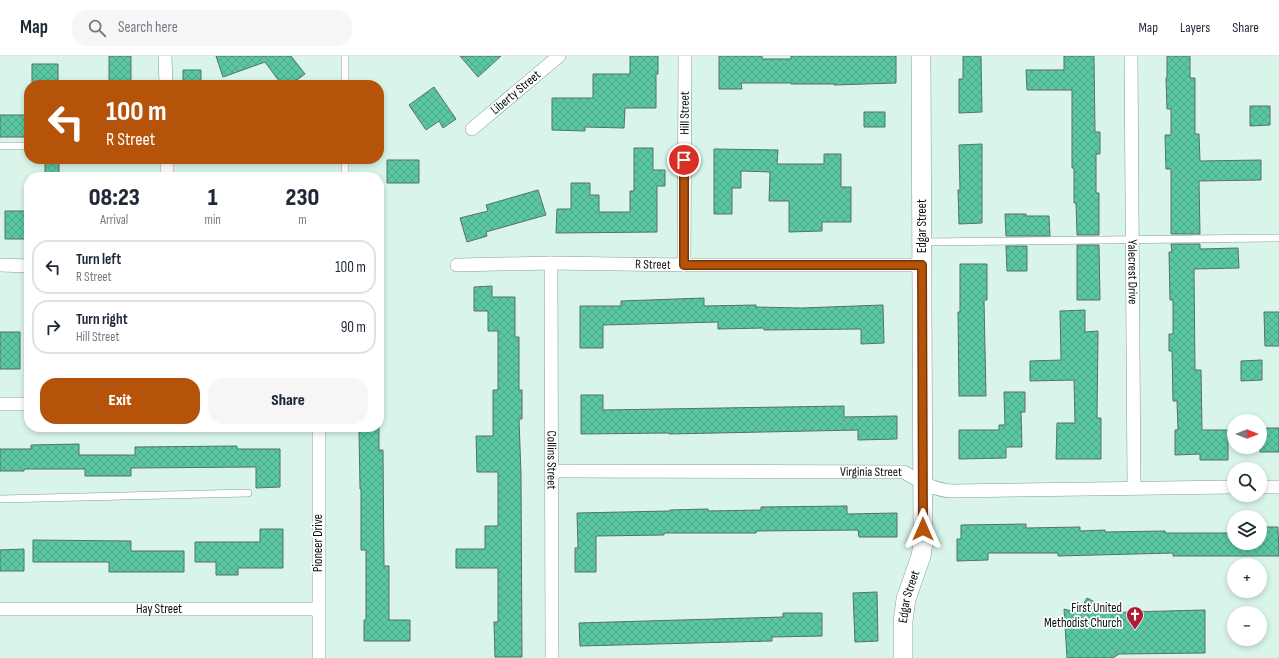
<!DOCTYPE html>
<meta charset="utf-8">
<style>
:root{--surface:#fff;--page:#f6f6f7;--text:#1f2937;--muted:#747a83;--line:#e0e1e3;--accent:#b45309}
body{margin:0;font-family:"Sofia Sans Condensed",sans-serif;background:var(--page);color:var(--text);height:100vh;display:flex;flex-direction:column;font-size:15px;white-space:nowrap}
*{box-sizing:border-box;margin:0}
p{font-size:13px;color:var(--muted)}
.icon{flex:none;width:22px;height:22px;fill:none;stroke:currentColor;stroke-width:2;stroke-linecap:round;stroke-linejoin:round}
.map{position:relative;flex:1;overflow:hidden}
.drawer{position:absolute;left:24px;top:116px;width:360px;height:260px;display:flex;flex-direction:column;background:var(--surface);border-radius:16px;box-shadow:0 2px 6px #0003}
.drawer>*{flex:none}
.top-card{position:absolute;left:24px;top:24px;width:360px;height:84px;border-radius:16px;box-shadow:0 2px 6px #0003;background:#b45309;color:#fff;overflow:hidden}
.needle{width:26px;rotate:90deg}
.fabs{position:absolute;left:1227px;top:358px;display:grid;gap:8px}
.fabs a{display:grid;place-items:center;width:40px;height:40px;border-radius:50%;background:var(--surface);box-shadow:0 2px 6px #0003;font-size:20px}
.pin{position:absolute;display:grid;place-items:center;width:34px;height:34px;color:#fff;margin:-17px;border:2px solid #fff;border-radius:50%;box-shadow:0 1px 4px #0007}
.me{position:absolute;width:44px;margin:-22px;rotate:0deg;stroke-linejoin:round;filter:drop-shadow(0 0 3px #0008)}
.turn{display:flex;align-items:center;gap:14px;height:84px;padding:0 16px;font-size:18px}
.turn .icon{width:52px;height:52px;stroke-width:2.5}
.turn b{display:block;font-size:28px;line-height:34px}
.eta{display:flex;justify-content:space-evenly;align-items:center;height:68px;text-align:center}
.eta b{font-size:24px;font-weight:800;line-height:28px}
.button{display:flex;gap:8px;margin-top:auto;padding:8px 16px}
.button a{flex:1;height:46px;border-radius:16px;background:var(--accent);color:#fff;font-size:16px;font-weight:800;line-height:46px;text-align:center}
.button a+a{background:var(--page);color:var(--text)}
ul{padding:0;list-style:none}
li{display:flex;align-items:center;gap:12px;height:54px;margin:0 8px 6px;padding:0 8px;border:2px solid var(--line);border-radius:16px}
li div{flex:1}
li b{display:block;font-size:15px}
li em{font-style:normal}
header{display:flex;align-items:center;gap:24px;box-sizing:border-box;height:56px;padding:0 20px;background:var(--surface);border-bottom:1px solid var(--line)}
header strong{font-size:19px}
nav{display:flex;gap:22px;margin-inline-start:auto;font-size:14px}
.search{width:280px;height:36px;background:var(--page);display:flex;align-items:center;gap:10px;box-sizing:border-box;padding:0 14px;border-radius:16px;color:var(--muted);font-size:15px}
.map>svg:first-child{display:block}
.building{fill:url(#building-cross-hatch);stroke:#587167}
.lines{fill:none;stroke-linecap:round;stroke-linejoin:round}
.lane-casing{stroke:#829c92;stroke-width:8}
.street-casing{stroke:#829c92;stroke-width:14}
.secondary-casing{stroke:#829c92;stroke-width:20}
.lane{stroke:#fff;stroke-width:7}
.street{stroke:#fff;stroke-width:13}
.secondary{stroke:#fff;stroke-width:19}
.route-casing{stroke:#753606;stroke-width:10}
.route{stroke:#b45309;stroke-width:7}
.labels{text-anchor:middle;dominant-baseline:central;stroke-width:3.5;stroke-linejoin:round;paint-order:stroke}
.street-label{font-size:13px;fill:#07110d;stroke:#fff}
.poi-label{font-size:13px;fill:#07110d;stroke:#fff;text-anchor:end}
</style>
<header>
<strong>Map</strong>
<div class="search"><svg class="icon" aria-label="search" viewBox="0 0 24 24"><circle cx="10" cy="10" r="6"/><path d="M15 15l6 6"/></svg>Search here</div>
<nav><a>Map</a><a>Layers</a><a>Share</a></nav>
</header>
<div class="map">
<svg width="1279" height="602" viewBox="0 0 1279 602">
<defs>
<pattern id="building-cross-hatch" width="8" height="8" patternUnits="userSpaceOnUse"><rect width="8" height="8" fill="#5ac6a3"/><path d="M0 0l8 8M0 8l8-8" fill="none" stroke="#4da98b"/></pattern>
</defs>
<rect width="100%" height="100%" fill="#d9f5ea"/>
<path class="building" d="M 109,0 L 131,0 L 131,29 L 109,29 Z
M 216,0 L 291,0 L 305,18 L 290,29 L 282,29 L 265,6 L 223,21 Z
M 460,0 L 501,0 L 478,21 Z
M 630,0 L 658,0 L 658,18 L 656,18 L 656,52 L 625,52 L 624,72 L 585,71 L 585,75 L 552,74 L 552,42 L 593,42 L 593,18 L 630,18 Z
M 719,0 L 762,0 L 762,3 L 791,3 L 791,0 L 896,0 L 896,27 L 834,29 L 834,28 L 791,28 L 791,27 L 741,27 L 742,33 L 719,33 Z
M 963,0 L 981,0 L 982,56 L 959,57 L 959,23 L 963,23 Z
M 1064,0 L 1094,0 L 1095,76 L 1100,76 L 1100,98 L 1096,98 L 1096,137 L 1099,137 L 1099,179 L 1077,179 L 1076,147 L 1074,147 L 1074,112 L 1072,112 L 1072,34 L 1027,34 L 1026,14 L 1064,14 Z
M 1167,0 L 1190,0 L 1190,22 L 1195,22 L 1195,78 L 1199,78 L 1200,105 L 1261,104 L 1261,124 L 1199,125 L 1200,178 L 1171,178 L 1171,113 L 1166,113 L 1165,79 L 1171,79 L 1171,53 L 1167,53 L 1166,22 L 1167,22 Z
M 32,8 L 58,8 L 58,29 L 32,29 Z
M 183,14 L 201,14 L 201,29 L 183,29 Z
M 434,31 L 456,63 L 443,72 L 439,65 L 426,74 L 409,49 Z
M 1250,50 L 1270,50 L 1270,69 L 1250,70 Z
M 864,56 L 885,56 L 885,71 L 864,71 Z
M 0,59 L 28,59 L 28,81 L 0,81 Z
M 982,88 L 982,167 L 959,168 L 958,134 L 960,134 L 959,89 Z
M 634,92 L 653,92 L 653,114 L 665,114 L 665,130 L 657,130 L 657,176 L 556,177 L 557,153 L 571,153 L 571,127 L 590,127 L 590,139 L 599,139 L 599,156 L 630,156 L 630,135 L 634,135 Z
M 714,93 L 778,94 L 777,108 L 824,108 L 824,98 L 841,98 L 841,131 L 851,131 L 851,166 L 822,166 L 822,175 L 789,176 L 789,145 L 769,145 L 770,116 L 741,115 L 741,132 L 732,132 L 732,158 L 714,158 Z
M 45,103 L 59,103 L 59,121 L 45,121 Z
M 387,104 L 419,104 L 419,127 L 387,127 Z
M 538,134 L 546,159 L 486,176 L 487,180 L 467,186 L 460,162 L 488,155 L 486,149 Z
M 5,155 L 29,155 L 29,183 L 5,183 Z
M 1005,158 L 1026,158 L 1026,160 L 1049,160 L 1050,180 L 1006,180 Z
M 1171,188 L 1200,188 L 1200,193 L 1238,192 L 1239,212 L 1194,213 L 1195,314 L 1201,314 L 1202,374 L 1228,374 L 1228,404 L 1200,404 L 1200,398 L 1175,399 L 1175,374 L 1178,374 L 1177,345 L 1173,345 L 1172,295 L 1169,295 L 1169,278 L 1173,278 L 1173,244 L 1170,244 L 1169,196 L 1172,196 Z
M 1077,189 L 1099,189 L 1100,244 L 1077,244 Z
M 1006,190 L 1027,190 L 1027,215 L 1007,215 Z
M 960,208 L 987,208 L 987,244 L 984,244 L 986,340 L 959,340 L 958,256 L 960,256 Z
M 492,230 L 492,241 L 515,241 L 515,281 L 519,281 L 519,334 L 522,334 L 522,363 L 519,363 L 521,419 L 522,601 L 495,601 L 494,566 L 498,566 L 498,512 L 456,512 L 456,493 L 485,493 L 485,470 L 498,470 L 498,416 L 477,416 L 476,380 L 493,380 L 493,334 L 498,334 L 498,275 L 488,275 L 488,255 L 474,255 L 474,231 Z
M 704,242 L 704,250 L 756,249 L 756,251 L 802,252 L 883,249 L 884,287 L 861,288 L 861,273 L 764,274 L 764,272 L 718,273 L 718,266 L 603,269 L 603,292 L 580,292 L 580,250 L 621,250 L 621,245 Z
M 1085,254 L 1085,276 L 1098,275 L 1097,362 L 1101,362 L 1101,403 L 1056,403 L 1057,367 L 1075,367 L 1074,324 L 1030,325 L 1030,305 L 1061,304 L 1060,255 Z
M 1264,256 L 1279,256 L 1279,290 L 1265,290 Z
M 0,276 L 20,276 L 20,313 L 0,313 Z
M 1262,304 L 1262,324 L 1241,325 L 1241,305 Z
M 1004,336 L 1025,336 L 1025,356 L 1021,356 L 1022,391 L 1006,391 L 1006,402 L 959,403 L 959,374 L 999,374 L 999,369 L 1005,369 Z
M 581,339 L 603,339 L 603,354 L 844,350 L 844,361 L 897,360 L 897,383 L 858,384 L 858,374 L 669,378 L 669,377 L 581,378 Z
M 359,371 L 379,371 L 379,394 L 383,394 L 384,510 L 389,510 L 389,564 L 410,564 L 410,585 L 364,585 L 364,564 L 366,564 L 366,494 L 361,494 L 361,433 L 360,433 Z
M 1260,372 L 1279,372 L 1279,396 L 1260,396 Z
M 79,388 L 79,399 L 135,399 L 135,391 L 237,390 L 237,393 L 280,393 L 280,431 L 256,432 L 256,411 L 131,412 L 131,420 L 85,420 L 85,413 L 24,413 L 24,415 L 0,415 L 0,393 L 31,393 L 31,389 Z
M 847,450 L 847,458 L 897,457 L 897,481 L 859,481 L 858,474 L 756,475 L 756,477 L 664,477 L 664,479 L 596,480 L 596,516 L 575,516 L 575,492 L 578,492 L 577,457 L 670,455 L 670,454 L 708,453 L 708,455 L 761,454 L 761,451 Z
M 1026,468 L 1026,472 L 1080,471 L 1080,475 L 1105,474 L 1105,476 L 1165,475 L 1165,477 L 1234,477 L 1234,487 L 1260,487 L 1260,471 L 1278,471 L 1279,500 L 1173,500 L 1173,497 L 1058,500 L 1058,497 L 988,497 L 988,504 L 957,505 L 957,483 L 961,483 L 961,469 Z
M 260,473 L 283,473 L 283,512 L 238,512 L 238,519 L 216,519 L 216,506 L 195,506 L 195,486 L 260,486 Z
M 33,484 L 131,485 L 131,495 L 184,495 L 184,516 L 109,516 L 109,506 L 33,506 Z
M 24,493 L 24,515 L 0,515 L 0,494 Z
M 877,536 L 878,585 L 855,586 L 853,537 Z
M 1087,542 L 1117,557 L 1127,556 L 1205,554 L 1205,597 L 1119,598 L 1113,602 L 1067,602 L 1064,553 L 1078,557 Z
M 783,557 L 822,557 L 822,580 L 772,581 L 772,585 L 580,590 L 579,567 L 783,561 Z"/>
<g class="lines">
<g class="lane-casing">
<path id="lane" d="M 345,0 L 345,29
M 0,90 L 29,90
M 345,103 L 345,121
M 923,186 L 1279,182
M 0,443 L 248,437"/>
</g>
<g class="street-casing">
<g id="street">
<path d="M 165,0 L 166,29"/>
<path id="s1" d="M 1131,0 L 1134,432"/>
<path id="s2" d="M 472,73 L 559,0"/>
<path d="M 167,103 L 167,121"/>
<path id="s3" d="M 551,207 L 552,602"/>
<path d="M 0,209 L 29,210"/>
<path id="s4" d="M 457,209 L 551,207 L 684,209 L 922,209"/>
<path id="s5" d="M 684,209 L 685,0"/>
<path d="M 0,348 L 29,348"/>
<path d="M 319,371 L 319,602"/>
<path id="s6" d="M 552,415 L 904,416 C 919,425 934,434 951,435 L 1234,431"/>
<path d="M 1260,431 L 1279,431"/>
<path id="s7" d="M 0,553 L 318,553"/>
</g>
</g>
<g class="secondary-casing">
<g id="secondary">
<path id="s8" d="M 903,602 L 903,565 L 906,543 L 921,500 L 923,487 L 921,0"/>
</g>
</g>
<use href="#lane" class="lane"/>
<use href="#street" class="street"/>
<use href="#secondary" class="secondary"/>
</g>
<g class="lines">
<g class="route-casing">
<path id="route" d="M 684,104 L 684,209 L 922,209 L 923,473"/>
</g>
<use href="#route" class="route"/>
</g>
<defs>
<g id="church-pin" transform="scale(0.9)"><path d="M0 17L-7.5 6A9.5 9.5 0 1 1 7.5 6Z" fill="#ae1933" stroke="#fff"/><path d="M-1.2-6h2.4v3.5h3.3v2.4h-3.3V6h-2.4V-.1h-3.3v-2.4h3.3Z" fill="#fff"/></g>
</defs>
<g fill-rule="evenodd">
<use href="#church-pin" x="1135" y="559"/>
</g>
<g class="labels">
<g class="street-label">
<text stroke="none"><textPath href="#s2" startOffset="57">Liberty Street</textPath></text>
<text stroke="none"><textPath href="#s5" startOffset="152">Hill Street</textPath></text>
<text transform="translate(922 170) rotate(-90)">Edgar Street</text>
<text stroke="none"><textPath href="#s4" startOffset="196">R Street</textPath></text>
<text stroke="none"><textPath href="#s1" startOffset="216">Yalecrest Drive</textPath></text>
<text stroke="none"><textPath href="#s3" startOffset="197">Collins Street</textPath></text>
<text stroke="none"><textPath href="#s6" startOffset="319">Virginia Street</textPath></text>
<text transform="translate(318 487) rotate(-90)">Pioneer Drive</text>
<text stroke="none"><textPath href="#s8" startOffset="62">Edgar Street</textPath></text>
<text stroke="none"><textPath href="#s7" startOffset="159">Hay Street</textPath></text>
</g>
<g class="poi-label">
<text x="1122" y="552">First United<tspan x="1122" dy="15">Methodist Church</tspan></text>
</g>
</g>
</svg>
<div class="fabs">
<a><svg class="needle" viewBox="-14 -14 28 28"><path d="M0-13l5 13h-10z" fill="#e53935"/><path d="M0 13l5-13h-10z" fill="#747a83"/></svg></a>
<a><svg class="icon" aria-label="search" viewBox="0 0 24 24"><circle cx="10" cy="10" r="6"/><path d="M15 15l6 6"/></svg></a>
<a><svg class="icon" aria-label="layers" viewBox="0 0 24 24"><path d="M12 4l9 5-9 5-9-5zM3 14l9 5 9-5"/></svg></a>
<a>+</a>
<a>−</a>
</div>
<div class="pin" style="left:684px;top:104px;background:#d93025"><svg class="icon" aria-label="arrive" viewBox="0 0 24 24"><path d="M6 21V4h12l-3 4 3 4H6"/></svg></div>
<svg class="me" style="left:923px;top:473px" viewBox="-20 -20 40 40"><path d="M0-17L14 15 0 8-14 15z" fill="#b45309" stroke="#fff" stroke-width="4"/></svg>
<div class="top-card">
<div class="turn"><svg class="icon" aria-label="left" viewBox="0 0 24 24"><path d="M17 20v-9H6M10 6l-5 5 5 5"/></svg><div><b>100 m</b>R Street</div></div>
</div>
<section class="drawer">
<div class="eta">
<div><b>08:23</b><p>Arrival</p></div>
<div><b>1</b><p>min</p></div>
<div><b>230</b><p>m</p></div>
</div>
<ul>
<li><svg class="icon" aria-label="left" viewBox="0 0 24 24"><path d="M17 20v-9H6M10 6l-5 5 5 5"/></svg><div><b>Turn left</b><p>R Street</p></div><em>100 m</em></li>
<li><svg class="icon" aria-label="right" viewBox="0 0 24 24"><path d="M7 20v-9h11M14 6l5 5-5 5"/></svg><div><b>Turn right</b><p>Hill Street</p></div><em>90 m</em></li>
</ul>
<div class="button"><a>Exit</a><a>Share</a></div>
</section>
</div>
